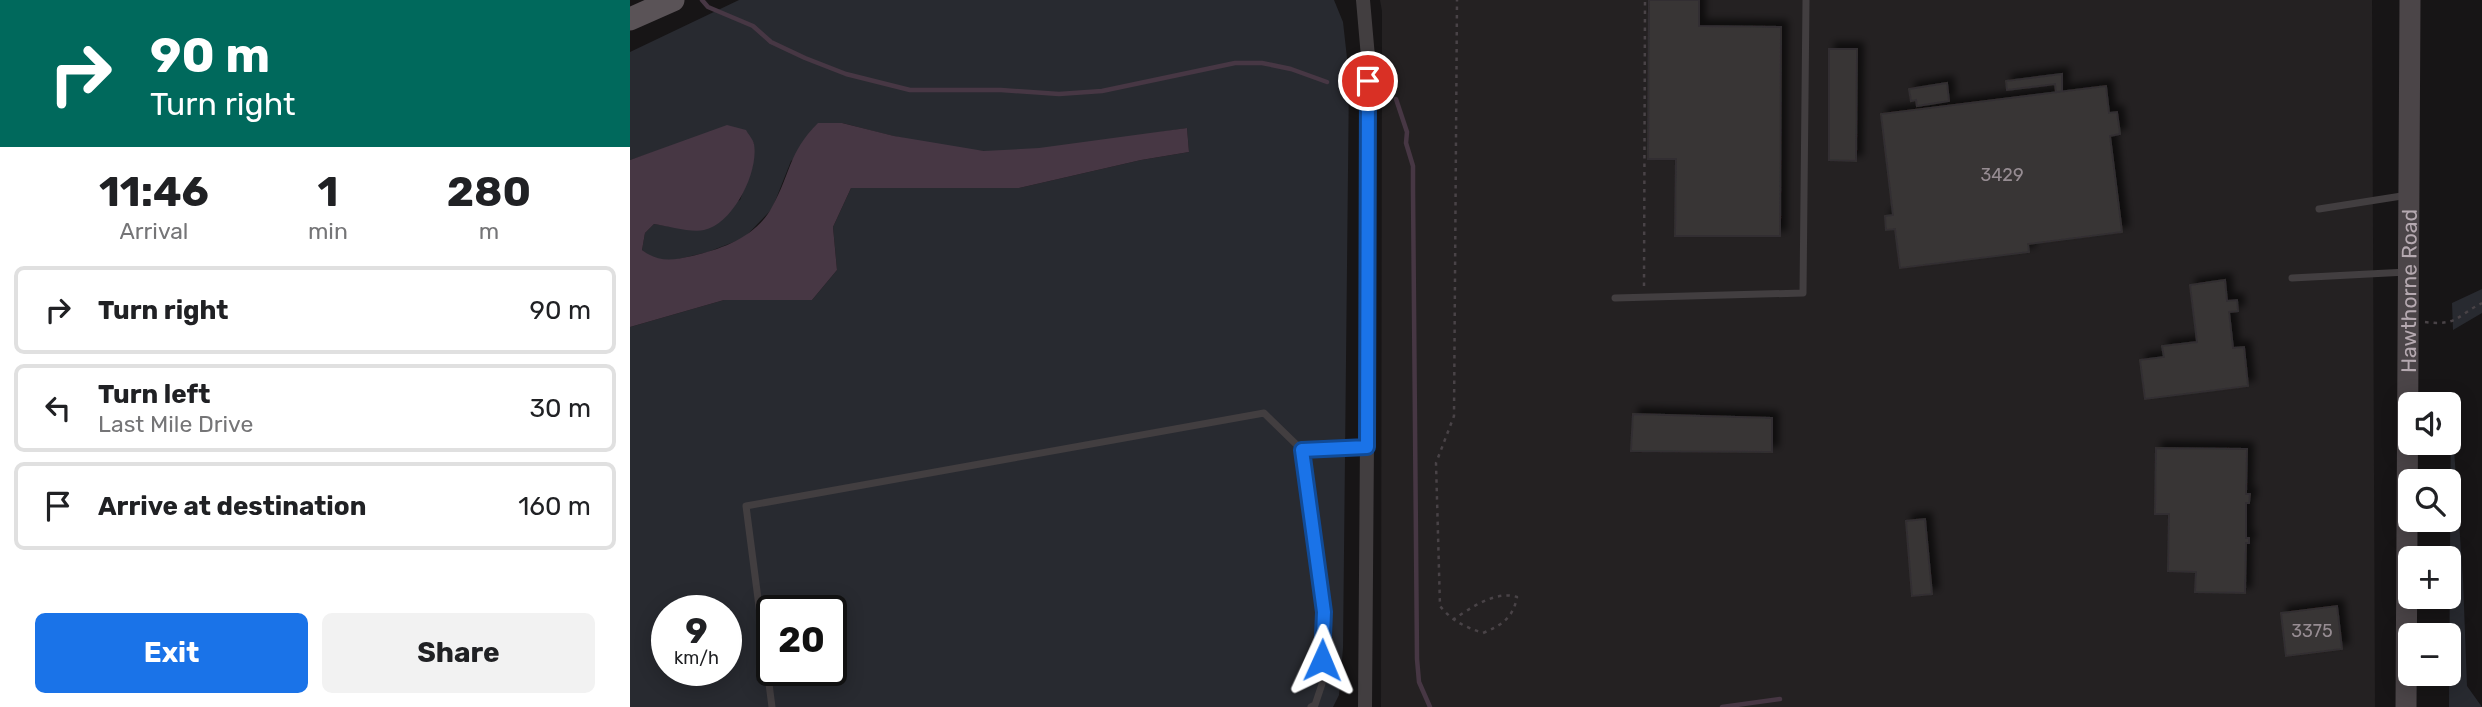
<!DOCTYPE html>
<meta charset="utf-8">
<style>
:root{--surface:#fff;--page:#f2f2f2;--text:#202124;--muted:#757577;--line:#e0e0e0;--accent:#1a73e8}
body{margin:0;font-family:Rubik,sans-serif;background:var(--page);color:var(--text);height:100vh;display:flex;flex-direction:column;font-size:26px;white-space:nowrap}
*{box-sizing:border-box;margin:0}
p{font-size:23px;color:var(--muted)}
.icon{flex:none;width:38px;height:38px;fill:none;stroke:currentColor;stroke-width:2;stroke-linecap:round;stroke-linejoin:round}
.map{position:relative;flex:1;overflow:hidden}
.sheet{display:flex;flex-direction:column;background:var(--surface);width:630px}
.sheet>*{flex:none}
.hud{background:#00695c;color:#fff;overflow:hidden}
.fabs{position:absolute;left:1768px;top:392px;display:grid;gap:14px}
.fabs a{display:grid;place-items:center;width:63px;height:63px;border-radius:10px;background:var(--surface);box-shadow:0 4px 18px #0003;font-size:35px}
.speed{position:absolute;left:21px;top:595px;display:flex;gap:14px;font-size:35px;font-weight:700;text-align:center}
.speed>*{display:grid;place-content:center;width:91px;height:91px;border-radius:50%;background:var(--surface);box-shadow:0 4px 18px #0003;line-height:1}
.speed small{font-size:18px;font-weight:400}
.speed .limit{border:4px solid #111;border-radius:10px;background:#fff;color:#111}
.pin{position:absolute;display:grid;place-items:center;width:60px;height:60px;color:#fff;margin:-30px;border:4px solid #fff;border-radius:50%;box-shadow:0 2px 7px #0007}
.me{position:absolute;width:77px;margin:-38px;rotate:1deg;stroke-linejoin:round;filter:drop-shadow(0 0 5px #0008)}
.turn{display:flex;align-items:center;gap:24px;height:147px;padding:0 35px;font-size:32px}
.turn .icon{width:91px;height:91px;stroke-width:2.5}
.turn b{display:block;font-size:49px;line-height:60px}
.eta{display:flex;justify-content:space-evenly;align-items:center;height:119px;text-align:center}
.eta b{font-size:42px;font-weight:700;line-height:49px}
.button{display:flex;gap:14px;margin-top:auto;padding:14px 35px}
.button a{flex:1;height:80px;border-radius:10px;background:var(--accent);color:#fff;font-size:28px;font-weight:700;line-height:80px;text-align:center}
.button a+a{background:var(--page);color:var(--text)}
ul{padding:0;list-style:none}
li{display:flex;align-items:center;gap:21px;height:88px;margin:0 14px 10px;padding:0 21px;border:4px solid var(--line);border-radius:10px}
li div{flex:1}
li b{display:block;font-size:26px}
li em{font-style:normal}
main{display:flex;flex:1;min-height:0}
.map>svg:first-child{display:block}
.built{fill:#242122}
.green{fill:#282a30;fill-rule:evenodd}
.water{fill:#473744}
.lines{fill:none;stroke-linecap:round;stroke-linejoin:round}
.stream{stroke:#473744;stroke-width:4.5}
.building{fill:#393536;stroke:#322f30;stroke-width:2;filter:url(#shadow)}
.path{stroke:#494347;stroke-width:2.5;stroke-dasharray:3.5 5;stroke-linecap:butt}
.lane{stroke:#423e40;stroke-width:7}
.street{stroke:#423e40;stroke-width:14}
.secondary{stroke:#4b4548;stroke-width:21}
.primary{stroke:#5a5357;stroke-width:23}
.route-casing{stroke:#114b97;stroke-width:18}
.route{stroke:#1a73e8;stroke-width:12}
.labels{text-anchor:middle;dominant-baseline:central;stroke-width:7;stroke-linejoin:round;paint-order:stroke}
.number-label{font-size:18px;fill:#968c92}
.street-label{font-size:21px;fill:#b5a9b0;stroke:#121011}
</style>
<main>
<section class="sheet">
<div class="hud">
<div class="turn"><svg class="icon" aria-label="right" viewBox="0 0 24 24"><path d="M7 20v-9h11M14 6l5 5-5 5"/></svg><div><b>90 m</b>Turn right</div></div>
</div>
<div class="eta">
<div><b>11:46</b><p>Arrival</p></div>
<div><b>1</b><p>min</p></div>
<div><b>280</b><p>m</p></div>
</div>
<ul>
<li><svg class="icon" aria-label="right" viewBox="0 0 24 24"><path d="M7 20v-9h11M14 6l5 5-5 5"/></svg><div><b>Turn right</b></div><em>90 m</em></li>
<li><svg class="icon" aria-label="left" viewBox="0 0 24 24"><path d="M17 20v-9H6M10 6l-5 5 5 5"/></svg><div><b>Turn left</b><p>Last Mile Drive</p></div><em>30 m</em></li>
<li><svg class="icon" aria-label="arrive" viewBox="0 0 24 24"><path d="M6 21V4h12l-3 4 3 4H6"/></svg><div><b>Arrive at destination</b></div><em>160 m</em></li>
</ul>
<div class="button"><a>Exit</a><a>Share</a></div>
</section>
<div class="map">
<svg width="1852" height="707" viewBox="0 0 1852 707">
<defs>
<filter id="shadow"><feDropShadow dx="6" dy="-6" stdDeviation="3.5" flood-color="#0009"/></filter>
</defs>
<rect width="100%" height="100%" fill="#171516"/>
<path class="built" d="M 750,0 L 1742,0 L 1745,707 L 751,707 L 752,11 Z"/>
<path class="green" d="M 109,0 L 704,0 L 713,22 L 719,76 L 713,648 L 709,695 L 703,707 L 0,707 L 0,327 L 94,300 L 182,300 L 207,270 L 203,227 L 221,188 L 389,188 L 511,160 L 559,152 L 557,128 C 491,138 422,153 355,151 C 311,149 255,134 212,123 L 161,161 L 142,209 L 114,238 L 78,252 L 40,261 L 23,259 L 12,250 L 15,233 L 24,224 L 43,227 L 110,200 L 122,168 L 124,143 L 43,146 L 0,160 L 0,52 ZM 37,611 L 96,611 L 96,670 L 37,670 ZM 142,611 L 201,611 L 201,670 L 142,670 Z
M 1852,289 L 1852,313 L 1823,330 L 1822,303 Z
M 1821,405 L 1833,580 L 1837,686 L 1852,707 L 1819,707 Z"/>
<path class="water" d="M 188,123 L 212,123 L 264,136 L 354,151 L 409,148 L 557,128 L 559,152 L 511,160 L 389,188 L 221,188 L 203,227 L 207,270 L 182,300 L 94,300 L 0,327 L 0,160 L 97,125 L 116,130 C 118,134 123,139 124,144 C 129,172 103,224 74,230 C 62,233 37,226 24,224 L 15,233 L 12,250 C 29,263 43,260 62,256 C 93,249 127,236 142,207 C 161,173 158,153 188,123 Z"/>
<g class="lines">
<path class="stream" d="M 72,0 L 78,7 L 123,26 L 141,42 L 175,58 L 216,74 L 280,90 L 371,90 L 429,94 L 472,91 L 605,63 L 632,63 L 661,69 L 697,82
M 766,99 L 777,132 L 776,143 L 783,166 L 783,190 L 787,659 L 789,682 L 800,707
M 1092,707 L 1150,699"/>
</g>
<path class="building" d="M 1019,0 L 1069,0 L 1069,26 L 1151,27 L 1150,236 L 1045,236 L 1046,159 L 1018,159 Z
M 1199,49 L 1227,49 L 1226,161 L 1199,160 Z
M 1432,74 L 1432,91 L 1426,92 L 1425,84 L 1377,90 L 1376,81 Z
M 1317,83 L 1319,101 L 1287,106 L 1286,100 L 1281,101 L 1279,89 Z
M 1476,86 L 1479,113 L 1487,112 L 1490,134 L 1480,136 L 1492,232 L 1398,244 L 1399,252 L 1270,268 L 1265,229 L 1256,230 L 1255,216 L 1263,215 L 1251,114 Z
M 1595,280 L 1597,301 L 1607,300 L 1608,311 L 1599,312 L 1603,348 L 1614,347 L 1618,386 L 1515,399 L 1510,360 L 1534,357 L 1532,346 L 1567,342 L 1560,285 Z
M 1003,414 L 1142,418 L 1142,452 L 1001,451 Z
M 1526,448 L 1617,449 L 1616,494 L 1620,494 L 1619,503 L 1616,503 L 1616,538 L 1619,538 L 1619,543 L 1616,543 L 1615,593 L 1565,592 L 1566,572 L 1538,571 L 1539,514 L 1525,514 Z
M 1295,519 L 1302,594 L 1282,596 L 1276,521 Z
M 1707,606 L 1712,649 L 1656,656 L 1651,613 Z"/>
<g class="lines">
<path class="path" d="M 1014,286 L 1015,0
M 1795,322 C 1828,326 1826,316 1852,303
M 823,620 C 840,608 866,590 887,597 C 883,618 872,625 853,633 C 835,627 822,621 810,606 L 806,463 L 824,416 L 827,0"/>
<path class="lane" d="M 1689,209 L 1778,195
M 1662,278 L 1777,272
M 985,298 L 1173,293 L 1176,0
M 142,707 L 116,506 L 634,413 L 672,450
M 681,707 L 685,705 L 692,684 L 694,612 L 672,450 L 737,447"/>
<path class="street" d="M 733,0 L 738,57 L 739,176 L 735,707"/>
<path class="secondary" id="s1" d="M 1776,707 L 1780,0"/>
<path class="primary" d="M 0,19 L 43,0"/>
</g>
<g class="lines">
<g class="route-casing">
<path id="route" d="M 692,660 L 694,612 L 672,450 L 737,447 L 738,81"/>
</g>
<use href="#route" class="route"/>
</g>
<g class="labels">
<g class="number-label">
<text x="1372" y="175">3429</text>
<text x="1682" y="631">3375</text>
</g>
<g class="street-label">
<text stroke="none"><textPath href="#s1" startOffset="416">Hawthorne Road</textPath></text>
</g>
</g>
</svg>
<div class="fabs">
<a><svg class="icon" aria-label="sound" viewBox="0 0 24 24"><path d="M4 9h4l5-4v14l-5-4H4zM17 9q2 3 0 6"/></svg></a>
<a><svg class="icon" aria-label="search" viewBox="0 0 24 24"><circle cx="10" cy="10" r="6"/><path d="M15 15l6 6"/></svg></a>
<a>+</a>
<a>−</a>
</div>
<div class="speed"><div>9<small>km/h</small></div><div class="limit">20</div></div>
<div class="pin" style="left:738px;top:81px;background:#d93025"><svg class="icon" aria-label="arrive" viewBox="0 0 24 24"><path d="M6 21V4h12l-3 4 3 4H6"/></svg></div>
<svg class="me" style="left:692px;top:660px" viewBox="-20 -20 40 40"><path d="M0-17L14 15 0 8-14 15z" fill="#1a73e8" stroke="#fff" stroke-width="4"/></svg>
</div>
</main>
